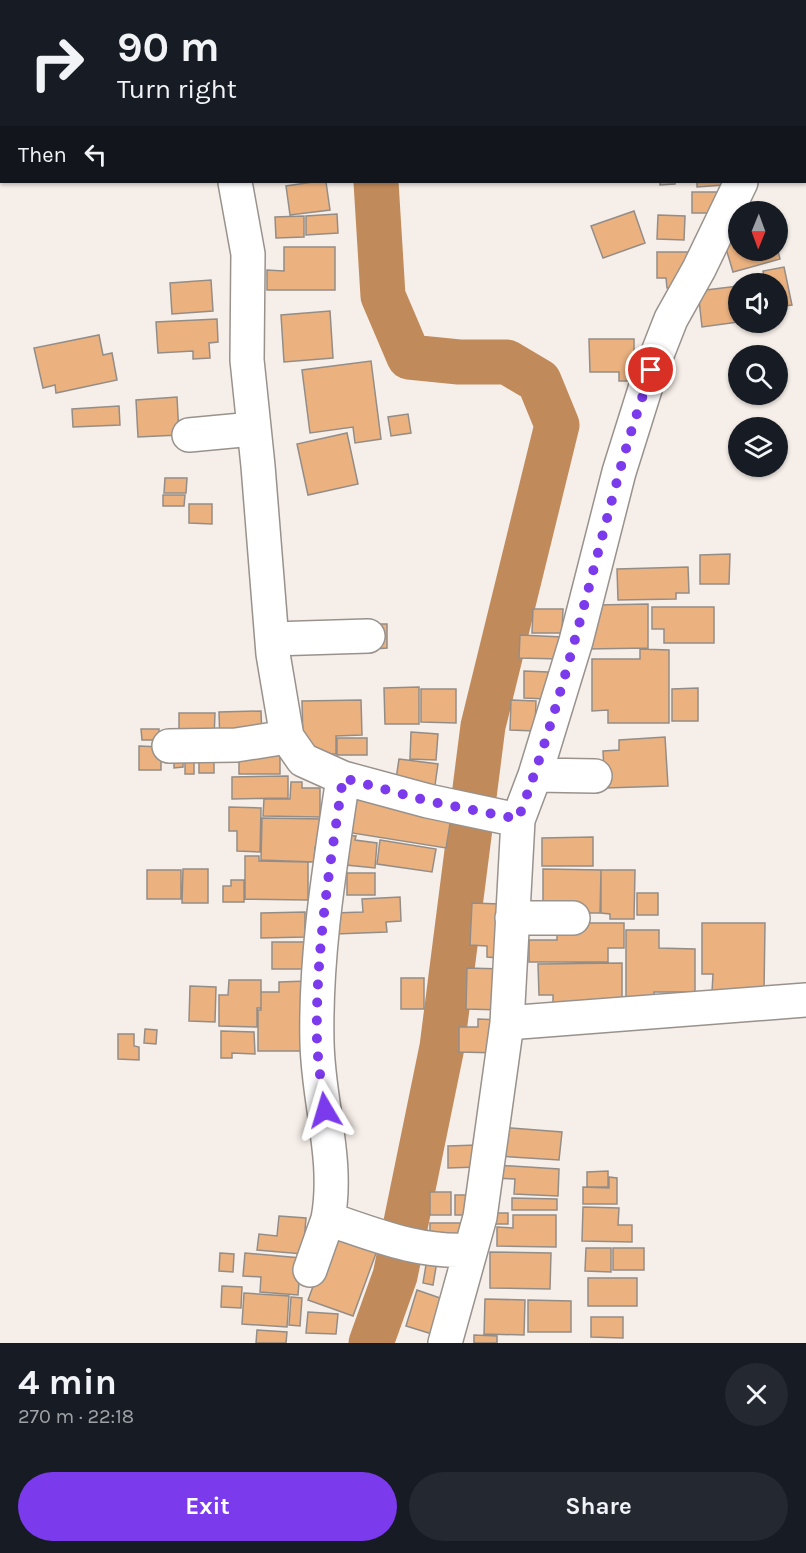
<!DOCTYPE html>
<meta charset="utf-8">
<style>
:root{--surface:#171b24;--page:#242831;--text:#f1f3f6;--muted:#9ea1a6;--accent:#7c3aed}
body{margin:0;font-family:Karla,sans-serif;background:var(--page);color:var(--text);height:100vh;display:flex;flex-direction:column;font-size:22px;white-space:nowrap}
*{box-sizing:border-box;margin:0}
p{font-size:20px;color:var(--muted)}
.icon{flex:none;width:33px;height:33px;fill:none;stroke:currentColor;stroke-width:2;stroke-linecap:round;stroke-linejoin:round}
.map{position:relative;height:1343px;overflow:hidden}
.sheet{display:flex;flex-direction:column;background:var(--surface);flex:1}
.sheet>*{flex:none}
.top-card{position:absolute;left:0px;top:0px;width:807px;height:183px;box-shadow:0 2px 4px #0004;background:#171b24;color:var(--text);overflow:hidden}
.needle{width:39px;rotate:181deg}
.controls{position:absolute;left:728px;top:201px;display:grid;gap:12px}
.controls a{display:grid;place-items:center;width:60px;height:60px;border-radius:50%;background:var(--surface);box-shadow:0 2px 4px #0004;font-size:30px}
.pin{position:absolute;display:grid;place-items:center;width:51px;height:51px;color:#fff;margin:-26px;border:3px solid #fff;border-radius:50%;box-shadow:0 2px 6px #0007}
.me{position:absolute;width:66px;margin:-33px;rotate:353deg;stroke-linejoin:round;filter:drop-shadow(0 0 4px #0008)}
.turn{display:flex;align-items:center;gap:21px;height:126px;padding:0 18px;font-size:27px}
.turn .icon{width:78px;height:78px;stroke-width:2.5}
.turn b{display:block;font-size:42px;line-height:51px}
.then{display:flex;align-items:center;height:57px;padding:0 18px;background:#0003;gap:12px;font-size:22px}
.round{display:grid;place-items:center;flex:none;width:63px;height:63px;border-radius:32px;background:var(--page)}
.head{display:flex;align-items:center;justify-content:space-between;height:102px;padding:0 18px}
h1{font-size:36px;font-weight:700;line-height:45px}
.action{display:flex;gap:12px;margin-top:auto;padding:12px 18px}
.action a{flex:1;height:69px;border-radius:36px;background:var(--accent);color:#fff;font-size:24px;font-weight:700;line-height:69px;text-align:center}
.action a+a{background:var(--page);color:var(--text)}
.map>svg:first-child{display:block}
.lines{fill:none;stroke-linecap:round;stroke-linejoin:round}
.river{stroke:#c18a5a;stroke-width:45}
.building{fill:#ebb280;stroke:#948d87;stroke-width:1.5}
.minor-casing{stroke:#99928c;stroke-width:36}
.minor{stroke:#fff;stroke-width:33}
.route{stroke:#7c3aed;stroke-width:10;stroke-dasharray:0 18}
</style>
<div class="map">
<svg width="806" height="1343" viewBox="0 0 806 1343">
<rect width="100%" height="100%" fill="#f6eee8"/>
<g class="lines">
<path class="river" d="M 349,0 L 349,2
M 371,1343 L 395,1276 L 442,1047 L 483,726 L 557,425 L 539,381 L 507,362 L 459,362 L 409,357 L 383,296 L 376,182"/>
</g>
<path class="building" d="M 313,182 L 326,182 L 330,210 L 290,215 L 286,186 Z
M 660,182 L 675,182 L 675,184 L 660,185 Z
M 697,182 L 724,182 L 724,185 L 697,187 Z
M 692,192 L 721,192 L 721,213 L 692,213 Z
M 634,211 L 645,243 L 603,258 L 591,226 Z
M 337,214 L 338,233 L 306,235 L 306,216 Z
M 658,215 L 685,216 L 684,240 L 657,239 Z
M 304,216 L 304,237 L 276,238 L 275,217 Z
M 738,241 L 738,250 L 777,250 L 777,247 L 780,259 L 733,272 L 725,245 Z
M 284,247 L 335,247 L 335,290 L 267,290 L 267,270 L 284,271 Z
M 657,252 L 691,252 L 681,288 L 667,288 L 666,278 L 657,278 Z
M 784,267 L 792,305 L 777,307 L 777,284 L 765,284 L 763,271 Z
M 211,280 L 213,311 L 172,314 L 170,283 Z
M 738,286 L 738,322 L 702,327 L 698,291 Z
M 330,311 L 333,358 L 284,362 L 281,315 Z
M 217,319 L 218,342 L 209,343 L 210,358 L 193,359 L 193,351 L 158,353 L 156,322 Z
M 99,335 L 103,355 L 112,353 L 117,380 L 56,393 L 55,385 L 43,388 L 34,348 Z
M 589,339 L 634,339 L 634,381 L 619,381 L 619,372 L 590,372 Z
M 371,361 L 381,439 L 355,443 L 353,427 L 310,433 L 302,370 Z
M 177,397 L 179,435 L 138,437 L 136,400 Z
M 119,406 L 120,425 L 73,427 L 72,409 Z
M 408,414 L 411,433 L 391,436 L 388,417 Z
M 347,433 L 358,484 L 308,495 L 297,444 Z
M 165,478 L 187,478 L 186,493 L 164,493 Z
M 163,495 L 185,495 L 184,506 L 163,506 Z
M 189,504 L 212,504 L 212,524 L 189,523 Z
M 730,554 L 729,584 L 700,584 L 700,555 Z
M 688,567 L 689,593 L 676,593 L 676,599 L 618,600 L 617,569 Z
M 648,604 L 648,648 L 586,649 L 597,605 Z
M 652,607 L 714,607 L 714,643 L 664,643 L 664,629 L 652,629 Z
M 533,609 L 563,609 L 562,633 L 532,633 Z
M 374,624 L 387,624 L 387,648 L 374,649 Z
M 520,635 L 562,637 L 561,659 L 519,658 Z
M 640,649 L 669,650 L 669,723 L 608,723 L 608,710 L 592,711 L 592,659 L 640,659 Z
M 524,671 L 548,672 L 547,699 L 524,698 Z
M 419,687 L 419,724 L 385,724 L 384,688 Z
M 698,688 L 698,721 L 672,721 L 672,689 Z
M 421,689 L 456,689 L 456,723 L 421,722 Z
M 361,700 L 362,735 L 336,736 L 336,754 L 311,754 L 310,740 L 303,741 L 302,701 Z
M 511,700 L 536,701 L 535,731 L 510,730 Z
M 261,711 L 262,740 L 220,743 L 219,712 Z
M 179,713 L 215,713 L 214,738 L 179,731 Z
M 141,729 L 159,729 L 159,740 L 142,740 Z
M 411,732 L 438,734 L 436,760 L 410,759 Z
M 665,737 L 668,786 L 605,788 L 603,751 L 619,750 L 619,740 Z
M 337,738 L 367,738 L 367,755 L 337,755 Z
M 139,746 L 161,747 L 161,770 L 139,770 Z
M 280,746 L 280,774 L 239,774 L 239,747 Z
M 185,754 L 194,754 L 194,774 L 185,774 Z
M 214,754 L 214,773 L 199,773 L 199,755 Z
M 174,755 L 183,755 L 183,767 L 174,768 Z
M 399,759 L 438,764 L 435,785 L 396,779 Z
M 288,776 L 288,798 L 232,799 L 232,777 Z
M 291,782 L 302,782 L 302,788 L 320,788 L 320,817 L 263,816 L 264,799 L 290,799 Z
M 353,794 L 452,811 L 446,848 L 346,832 Z
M 229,807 L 261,808 L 260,852 L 237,851 L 237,831 L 229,831 Z
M 262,818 L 322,819 L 321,847 L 315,847 L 314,862 L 261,860 Z
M 344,835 L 356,836 L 355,840 L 377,843 L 375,868 L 346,865 Z
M 593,837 L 593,866 L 542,866 L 542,838 Z
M 380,840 L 436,849 L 432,872 L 377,864 Z
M 245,856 L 259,856 L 259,861 L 308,862 L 308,900 L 245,899 Z
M 183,869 L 208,869 L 208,903 L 182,903 Z
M 543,869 L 601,870 L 600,913 L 557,913 L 543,905 Z
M 147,870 L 181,870 L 181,899 L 147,899 Z
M 601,870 L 635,870 L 634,919 L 610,919 L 610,914 L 601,913 Z
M 347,873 L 375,873 L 375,895 L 347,895 Z
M 231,880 L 244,880 L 244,902 L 223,902 L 223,886 L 231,886 Z
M 637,893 L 658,893 L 658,915 L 637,915 Z
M 400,897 L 401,921 L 386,922 L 387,932 L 335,934 L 334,913 L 363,912 L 362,899 Z
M 472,903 L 500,904 L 498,958 L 487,957 L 487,946 L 470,945 Z
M 305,912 L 305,937 L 261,938 L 261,913 Z
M 557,923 L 624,923 L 624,948 L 608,948 L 608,962 L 529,962 L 529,940 L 557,940 Z
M 702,923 L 765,923 L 764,993 L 712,992 L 713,974 L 702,974 Z
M 626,930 L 659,930 L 659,948 L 695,949 L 695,992 L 654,992 L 654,1001 L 626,1001 Z
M 272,942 L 309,942 L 310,969 L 272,969 Z
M 622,963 L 622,1011 L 553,1005 L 553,995 L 539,995 L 538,964 Z
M 467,968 L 502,969 L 502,1010 L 466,1009 Z
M 401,978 L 424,978 L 424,1009 L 401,1009 Z
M 229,980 L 261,980 L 261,1008 L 257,1008 L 257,1027 L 219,1026 L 219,995 L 228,995 Z
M 308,981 L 309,1051 L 258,1051 L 258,1010 L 261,1010 L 261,992 L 279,992 L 279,982 Z
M 190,986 L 216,987 L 215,1022 L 189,1021 Z
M 478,1019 L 500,1020 L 499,1053 L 459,1052 L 459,1027 L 478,1027 Z
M 145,1029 L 157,1030 L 156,1044 L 144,1043 Z
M 221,1031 L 254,1032 L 255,1054 L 232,1053 L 232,1058 L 221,1058 Z
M 118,1034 L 134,1034 L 134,1046 L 139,1047 L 139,1060 L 118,1059 Z
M 500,1127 L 562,1132 L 559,1160 L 498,1156 Z
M 477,1145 L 477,1167 L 448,1168 L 448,1146 Z
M 495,1165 L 559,1169 L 558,1196 L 514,1194 L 515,1179 L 494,1178 Z
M 608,1171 L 608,1187 L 587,1187 L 587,1172 Z
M 609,1177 L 617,1178 L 617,1204 L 583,1204 L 583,1187 L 609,1188 Z
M 430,1192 L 451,1192 L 451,1215 L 430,1215 Z
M 455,1195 L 470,1195 L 470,1215 L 455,1215 Z
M 512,1198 L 557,1199 L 557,1210 L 512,1210 Z
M 583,1207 L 619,1208 L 618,1225 L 632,1225 L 632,1242 L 582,1241 Z
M 489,1213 L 508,1213 L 508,1224 L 489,1224 Z
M 513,1215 L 556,1215 L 556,1247 L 497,1246 L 497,1227 L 513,1228 Z
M 279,1216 L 306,1218 L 303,1254 L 257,1250 L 259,1234 L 277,1236 Z
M 430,1223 L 462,1223 L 462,1246 L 430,1246 Z
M 333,1232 L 378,1248 L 353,1316 L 308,1300 Z
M 586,1248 L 611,1248 L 611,1272 L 585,1271 Z
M 613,1248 L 644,1248 L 644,1270 L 613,1270 Z
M 490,1252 L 551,1253 L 550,1289 L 490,1288 Z
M 220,1253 L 234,1254 L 233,1272 L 219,1271 Z
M 245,1253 L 301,1258 L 298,1295 L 260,1292 L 261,1277 L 243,1276 Z
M 427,1259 L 437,1261 L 433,1285 L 423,1283 Z
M 588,1278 L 637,1278 L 637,1306 L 588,1306 Z
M 222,1286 L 242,1287 L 241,1308 L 221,1307 Z
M 417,1290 L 443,1299 L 432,1334 L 406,1326 Z
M 244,1293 L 289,1296 L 287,1327 L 242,1324 Z
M 291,1297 L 302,1298 L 300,1326 L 289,1325 Z
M 485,1299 L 525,1300 L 524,1335 L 484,1334 Z
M 528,1300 L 571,1301 L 571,1332 L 528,1332 Z
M 308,1312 L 338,1314 L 336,1334 L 306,1333 Z
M 591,1317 L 623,1317 L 623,1338 L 591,1337 Z
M 257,1330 L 287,1332 L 286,1343 L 256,1343 Z
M 474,1335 L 497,1336 L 497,1343 L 474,1343 Z"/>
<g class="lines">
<g class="minor-casing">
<path id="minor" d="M 179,0 L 180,2
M 806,52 L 806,51
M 235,182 L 248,254 L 247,360 L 258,466 L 273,654 L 287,737 L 303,760 L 343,778 L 428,801 L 518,820
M 189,435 L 253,429
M 272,639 L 368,636
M 169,746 L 236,745 L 287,737
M 535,775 L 595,776
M 343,778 C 330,866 315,954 317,1042 C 318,1102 339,1160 328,1219 C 376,1235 418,1253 470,1250
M 512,918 L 573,918
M 507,1023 L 806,1000
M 310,1270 L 328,1219
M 445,1343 L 480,1217 L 507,1023 L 518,820 L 535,775 L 576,641 L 619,472 L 651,370 L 671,319 L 699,269 L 741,182"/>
</g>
<use href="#minor" class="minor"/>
</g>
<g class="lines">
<path class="route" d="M 325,1110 C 322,1088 318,1065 317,1042 C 315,954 330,866 343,778 L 428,801 L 518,819 C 561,707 587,590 619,474 C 628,439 640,405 651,370"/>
</g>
</svg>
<div class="controls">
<a><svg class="needle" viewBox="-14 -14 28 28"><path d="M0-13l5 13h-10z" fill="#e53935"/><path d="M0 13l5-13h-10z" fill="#9ea1a6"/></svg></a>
<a><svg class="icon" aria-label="sound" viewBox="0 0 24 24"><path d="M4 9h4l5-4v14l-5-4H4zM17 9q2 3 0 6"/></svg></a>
<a><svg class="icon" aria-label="search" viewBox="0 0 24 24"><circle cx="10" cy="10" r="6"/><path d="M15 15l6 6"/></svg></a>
<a><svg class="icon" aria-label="layers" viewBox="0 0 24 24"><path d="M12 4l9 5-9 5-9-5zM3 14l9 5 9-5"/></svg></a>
</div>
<div class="pin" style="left:651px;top:370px;background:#d93025"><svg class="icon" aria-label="arrive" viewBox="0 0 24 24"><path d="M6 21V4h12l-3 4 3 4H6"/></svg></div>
<svg class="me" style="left:325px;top:1110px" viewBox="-20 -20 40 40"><path d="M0-17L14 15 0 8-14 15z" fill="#7c3aed" stroke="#fff" stroke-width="4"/></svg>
<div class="top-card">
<div class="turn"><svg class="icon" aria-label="right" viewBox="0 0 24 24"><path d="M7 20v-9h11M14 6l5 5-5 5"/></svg><div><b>90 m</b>Turn right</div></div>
<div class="then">Then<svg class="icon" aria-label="left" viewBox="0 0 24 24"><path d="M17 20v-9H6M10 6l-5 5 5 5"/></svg></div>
</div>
</div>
<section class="sheet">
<div class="head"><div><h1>4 min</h1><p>270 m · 22:18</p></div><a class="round"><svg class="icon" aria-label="close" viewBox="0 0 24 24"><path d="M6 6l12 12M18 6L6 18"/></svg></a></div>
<div class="action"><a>Exit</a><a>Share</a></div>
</section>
